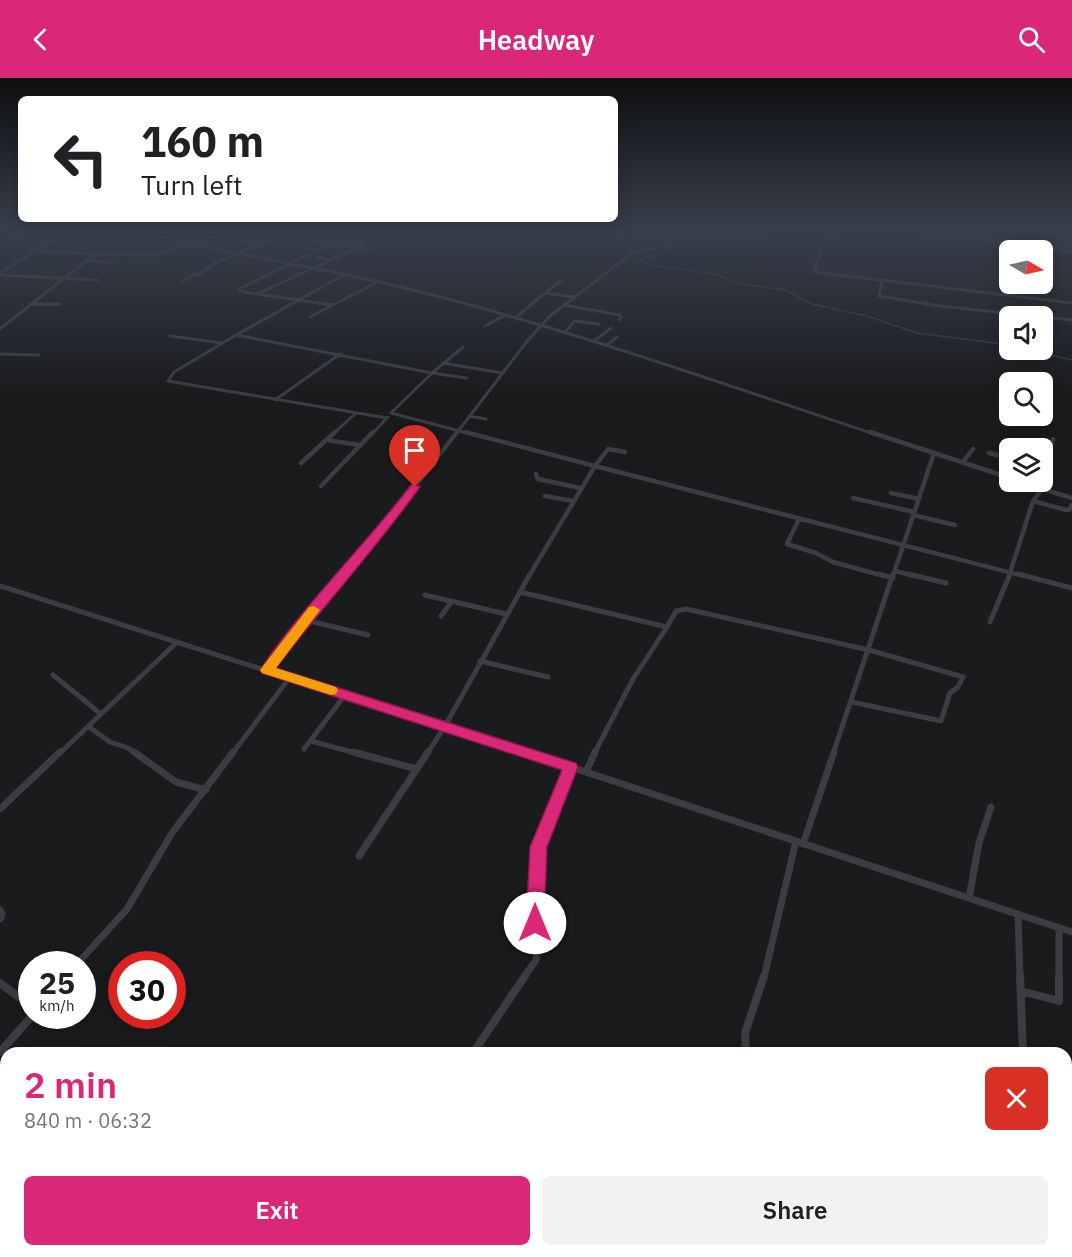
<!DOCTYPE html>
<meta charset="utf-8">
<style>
:root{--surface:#fff;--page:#f2f2f2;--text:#202124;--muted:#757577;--accent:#db2777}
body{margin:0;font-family:"IBM Plex Sans",sans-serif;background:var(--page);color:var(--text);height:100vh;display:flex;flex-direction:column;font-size:22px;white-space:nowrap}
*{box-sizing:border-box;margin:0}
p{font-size:20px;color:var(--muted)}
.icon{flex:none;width:33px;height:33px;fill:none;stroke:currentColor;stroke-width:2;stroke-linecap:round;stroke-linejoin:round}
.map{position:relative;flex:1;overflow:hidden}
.details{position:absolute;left:0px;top:969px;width:1072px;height:210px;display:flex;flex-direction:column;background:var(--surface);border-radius:18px 18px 0 0;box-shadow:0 3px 15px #0003}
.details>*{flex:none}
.guide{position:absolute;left:18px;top:18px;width:600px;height:126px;border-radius:9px;box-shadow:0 3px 15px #0003;background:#fff;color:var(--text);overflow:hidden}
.needle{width:39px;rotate:99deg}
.buttons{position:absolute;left:999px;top:162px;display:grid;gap:12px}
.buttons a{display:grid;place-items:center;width:54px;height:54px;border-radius:9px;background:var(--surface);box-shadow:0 3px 15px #0003;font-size:30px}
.speed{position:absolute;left:18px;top:873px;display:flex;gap:12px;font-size:30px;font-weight:700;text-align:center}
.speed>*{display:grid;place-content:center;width:78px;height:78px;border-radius:50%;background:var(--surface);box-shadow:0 3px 15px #0003;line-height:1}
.speed small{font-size:15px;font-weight:400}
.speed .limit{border:9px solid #d22;background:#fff;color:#111}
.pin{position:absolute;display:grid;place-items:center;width:51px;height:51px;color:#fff;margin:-62px -26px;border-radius:50% 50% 50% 0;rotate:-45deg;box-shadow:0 0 6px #0007}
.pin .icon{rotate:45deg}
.me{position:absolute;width:66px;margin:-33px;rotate:0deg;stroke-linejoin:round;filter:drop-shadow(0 0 4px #0008)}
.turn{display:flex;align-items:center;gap:21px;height:126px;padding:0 24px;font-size:27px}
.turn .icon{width:78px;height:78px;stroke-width:2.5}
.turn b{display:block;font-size:42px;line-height:51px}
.round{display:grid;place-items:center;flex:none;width:63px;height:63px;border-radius:9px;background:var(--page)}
.summary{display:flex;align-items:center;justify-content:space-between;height:102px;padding:0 24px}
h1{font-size:36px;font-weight:600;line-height:45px;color:var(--accent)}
.primary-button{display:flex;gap:12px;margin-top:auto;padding:12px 24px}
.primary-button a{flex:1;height:69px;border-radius:9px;background:var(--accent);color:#fff;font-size:24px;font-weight:600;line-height:69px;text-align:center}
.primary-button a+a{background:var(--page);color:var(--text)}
header{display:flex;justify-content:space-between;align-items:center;height:78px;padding:0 24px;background:var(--accent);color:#fff;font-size:27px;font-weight:600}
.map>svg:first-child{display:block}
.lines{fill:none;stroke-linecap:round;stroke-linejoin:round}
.stream{stroke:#303c41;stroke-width:1.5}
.minor-far4{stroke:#3b3d42;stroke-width:3}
.minor-far3{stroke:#3b3d42;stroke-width:4.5}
.minor-far2{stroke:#3b3d42;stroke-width:5}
.minor-far1{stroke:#3b3d42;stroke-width:7}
.minor{stroke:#3b3d42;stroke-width:8}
.tertiary{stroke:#3b3d42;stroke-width:10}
.route{fill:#db2777;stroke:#8e194d;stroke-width:1.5}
.slow{fill:#f59e0b}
</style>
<header><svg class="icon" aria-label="back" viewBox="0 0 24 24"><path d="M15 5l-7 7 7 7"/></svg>Headway<svg class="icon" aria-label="search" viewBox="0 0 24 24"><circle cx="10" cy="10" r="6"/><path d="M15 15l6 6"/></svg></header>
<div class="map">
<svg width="1072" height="1179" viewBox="0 0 1072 1179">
<rect width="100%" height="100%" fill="#1a1b1d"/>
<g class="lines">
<path class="stream" d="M 634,152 L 635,156 L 667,163 L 671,168 L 670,172 L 639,182 L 650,187 L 715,196 L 741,206 L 786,212 L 812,226 L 867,238 L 917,255 L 1010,267
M 1030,272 L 1072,282"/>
<path class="minor-far4" d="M 138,152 C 230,178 324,189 417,213 C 572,252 723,306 874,356
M 258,152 L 357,170 L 259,215
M 295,152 L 325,156
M 838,152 L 823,167 L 814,194 L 1072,225
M 911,152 L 1072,174
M 1025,152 L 1072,157
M 741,153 L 766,154 L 766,157
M 696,154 L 737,157 L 741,152
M 225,156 L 248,161 L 243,163 L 258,166
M 337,162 L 364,166 L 357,170 L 369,172
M 1004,164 L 1010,152
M 1058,168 L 1072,169
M 300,169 L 314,171
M 1056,172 L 1067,152
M 38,173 L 94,176
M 318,179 L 330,182
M 87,182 L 113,185
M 0,195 L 69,152
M 345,196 L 236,257 L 432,295 L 391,335 L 471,356
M 0,197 L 98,202
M 197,198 L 217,184 L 295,152
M 882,202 L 879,218 L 940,228 L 1035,238
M 181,204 L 199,194
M 545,215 L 562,202
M 30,226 L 60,226
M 333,227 L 244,214 L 239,211 L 358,152
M 564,227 L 620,237 L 622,239 L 619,242
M 310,239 L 377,204
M 516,239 L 545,215 L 574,219
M 1042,239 L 1072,242
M 485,248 L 507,236
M 0,251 L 95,176 L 153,177 L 234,152
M 565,254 L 575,243 L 599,246
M 236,257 L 174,294 L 168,303 L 387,340
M 170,258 L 222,265
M 594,263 L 611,250
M 607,267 L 617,259
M 463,269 L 432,295 L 467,300
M 0,276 L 39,277
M 443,285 L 502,295
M 275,322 L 340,276
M 469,338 L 486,341
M 333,356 L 356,335
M 372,356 L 388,339
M 456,356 L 528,262 L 550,238 L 631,176 L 691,159 L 697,152"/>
<path class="minor-far3" d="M 465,354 L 595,388 L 529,498
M 870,354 L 1010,400
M 326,362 L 360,367
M 625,374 L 608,371 L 595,388 L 1024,498
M 989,375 L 1010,380
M 963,384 L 973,371
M 301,385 L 335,354
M 1042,391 L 1053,361
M 536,396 L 538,401 L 580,410
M 1021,404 L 1072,420
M 321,408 L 373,354
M 891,415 L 919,421
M 545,418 L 573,423
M 853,420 L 914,434
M 1033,423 L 1066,432 L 1069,432 L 1072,427
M 913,437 L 955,447
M 799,441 L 787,466 L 816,475 L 833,484 L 884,498
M 895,493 L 915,498
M 343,498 L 383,451 L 457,354
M 893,498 L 934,375
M 1009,498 L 1033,423 L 1042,411"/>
<path class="minor-far2" d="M 879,496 L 893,500
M 908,496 L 946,505
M 1018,496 L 1072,510
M 0,508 L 529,676
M 520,514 L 667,549 L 633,601 L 594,676
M 425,517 L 506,536
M 441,538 L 452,523
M 305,542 L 368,557
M 990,544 L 1010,496
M 667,549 L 676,533 L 686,531 L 869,572 L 963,599 L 958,609 L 950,615 L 941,643 L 852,624
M 480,583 L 548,599
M 267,592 L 344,496
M 53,597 L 101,636
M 89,649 L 110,664 L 128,670 L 136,676
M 311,663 L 359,676
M 304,671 L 345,617
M 59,676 L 177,564
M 232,676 L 290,599
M 427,676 L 445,648 L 530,496
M 833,676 L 893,496"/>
<path class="minor-far1" d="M 134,674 L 176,704 L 206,712
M 353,674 L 417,691
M 525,674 L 1072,854
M 586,694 L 595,674
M 0,731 L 60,674
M 803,766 L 834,674
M 359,778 L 428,674
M 969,820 L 979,765 L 991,729
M 0,832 L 2,836 L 0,841
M 1018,837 L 1020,899
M 1059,850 L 1059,899
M 77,886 L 127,831 L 172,755 L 233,674
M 524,899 L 536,882 L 538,867 L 535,830 L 539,769 L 570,689
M 764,899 L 796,763"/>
<path class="minor" d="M 1020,898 L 1023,975
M 0,905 L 32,929
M 1021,913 L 1059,923 L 1059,898
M 0,974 L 32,938
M 473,975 L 525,898
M 746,975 L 745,955 L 764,898
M 812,1173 L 821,1179
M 1040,1173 L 1040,1179
M 332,1179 L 336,1173
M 786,1179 L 790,1173
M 834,1179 L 835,1173"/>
<path class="tertiary" d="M 0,1075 L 6,1080
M 108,1173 L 114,1179"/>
</g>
<linearGradient id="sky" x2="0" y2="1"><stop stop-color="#0e0f10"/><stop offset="0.48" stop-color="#383f4c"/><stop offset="1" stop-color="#383f4c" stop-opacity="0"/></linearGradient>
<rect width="1072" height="317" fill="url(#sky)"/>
<path class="route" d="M 415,406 L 420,409 C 375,472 323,528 276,590 L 576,685 L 578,689 L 547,769 L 544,845 L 542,850 L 535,853 L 529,850 L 526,845 L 530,769 L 562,692 L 262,595 L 260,592 C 304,526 363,470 411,407 Z"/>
<path class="slow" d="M 314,528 L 320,532 L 276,590 L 336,609 L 338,612 L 336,616 L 331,617 L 262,595 L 260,592 L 309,529 Z"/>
</svg>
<div class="buttons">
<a><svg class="needle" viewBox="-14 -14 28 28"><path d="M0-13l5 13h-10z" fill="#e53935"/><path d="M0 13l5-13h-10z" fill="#757577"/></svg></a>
<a><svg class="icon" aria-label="sound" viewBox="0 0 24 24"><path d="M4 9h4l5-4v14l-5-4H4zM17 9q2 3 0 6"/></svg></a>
<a><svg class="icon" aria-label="search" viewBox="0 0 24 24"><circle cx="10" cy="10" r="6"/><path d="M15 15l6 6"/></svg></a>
<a><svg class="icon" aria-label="layers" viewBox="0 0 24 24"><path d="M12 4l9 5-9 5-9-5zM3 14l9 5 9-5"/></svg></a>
</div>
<div class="speed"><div>25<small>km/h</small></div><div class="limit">30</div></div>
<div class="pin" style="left:415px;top:409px;background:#d93025"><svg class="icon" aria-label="arrive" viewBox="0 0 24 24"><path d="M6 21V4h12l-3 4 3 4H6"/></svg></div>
<svg class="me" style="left:535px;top:845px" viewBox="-20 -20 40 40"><circle r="19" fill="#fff"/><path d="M0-13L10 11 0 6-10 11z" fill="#db2777"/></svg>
<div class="guide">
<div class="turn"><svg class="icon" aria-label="left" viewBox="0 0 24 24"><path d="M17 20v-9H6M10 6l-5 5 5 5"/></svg><div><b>160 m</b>Turn left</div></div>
</div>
<section class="details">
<div class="summary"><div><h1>2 min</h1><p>840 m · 06:32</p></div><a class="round" style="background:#d93025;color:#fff"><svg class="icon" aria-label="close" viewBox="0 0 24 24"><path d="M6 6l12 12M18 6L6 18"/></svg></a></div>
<div class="primary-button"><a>Exit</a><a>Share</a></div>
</section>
</div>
